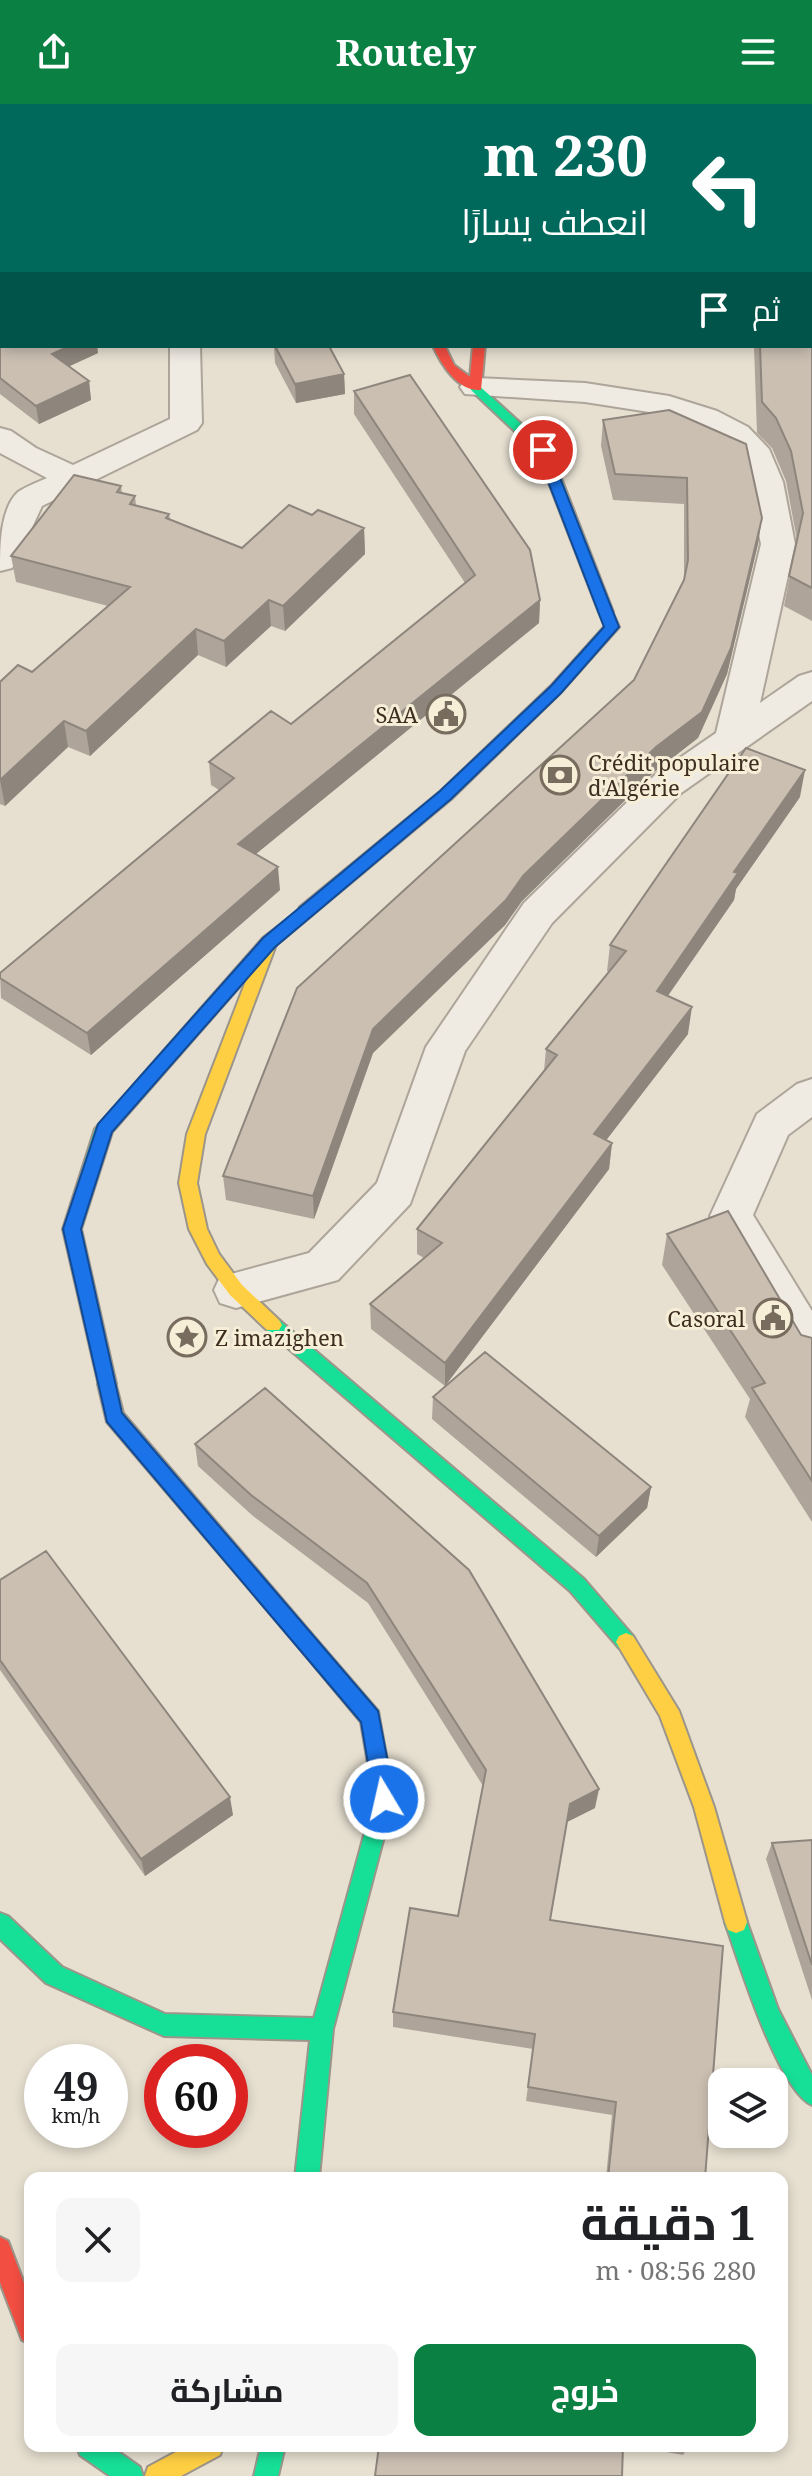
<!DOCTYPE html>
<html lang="ar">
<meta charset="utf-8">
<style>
:root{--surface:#fff;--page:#f6f6f6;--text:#202124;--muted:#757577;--accent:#0b8043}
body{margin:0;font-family:"Noto Serif",Cairo,serif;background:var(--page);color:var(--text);direction:rtl;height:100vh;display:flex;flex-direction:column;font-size:30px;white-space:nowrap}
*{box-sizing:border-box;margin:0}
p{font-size:26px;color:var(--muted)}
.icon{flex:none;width:44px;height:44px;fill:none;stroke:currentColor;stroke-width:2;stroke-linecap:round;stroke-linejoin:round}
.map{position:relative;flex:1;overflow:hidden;direction:ltr}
.sheet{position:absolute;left:24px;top:2068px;width:764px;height:280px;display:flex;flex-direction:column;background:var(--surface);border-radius:16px;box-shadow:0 4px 12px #0003;direction:rtl}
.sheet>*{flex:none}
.top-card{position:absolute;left:0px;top:0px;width:812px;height:244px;box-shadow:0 4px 12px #0003;direction:rtl;background:#00695c;color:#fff;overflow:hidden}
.buttons{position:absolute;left:708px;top:1964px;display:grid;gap:16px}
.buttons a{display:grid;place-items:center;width:80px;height:80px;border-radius:16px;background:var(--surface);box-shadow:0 4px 12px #0003;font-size:40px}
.speed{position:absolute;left:24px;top:1940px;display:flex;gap:16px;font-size:40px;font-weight:700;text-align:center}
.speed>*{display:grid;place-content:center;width:104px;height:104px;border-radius:50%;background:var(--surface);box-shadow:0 4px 12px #0003;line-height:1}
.speed small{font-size:20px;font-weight:400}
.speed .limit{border:12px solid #d22;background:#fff;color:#111}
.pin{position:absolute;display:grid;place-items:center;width:68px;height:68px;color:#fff;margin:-34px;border:4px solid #fff;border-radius:50%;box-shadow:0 2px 8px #0007}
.me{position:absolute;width:88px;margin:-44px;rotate:351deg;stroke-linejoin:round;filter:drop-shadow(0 0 6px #0008)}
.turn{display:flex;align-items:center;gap:28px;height:168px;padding:0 32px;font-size:36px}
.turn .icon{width:104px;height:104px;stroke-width:2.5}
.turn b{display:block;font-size:56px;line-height:68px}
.then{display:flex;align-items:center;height:76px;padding:0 32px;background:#0003;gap:16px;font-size:30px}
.round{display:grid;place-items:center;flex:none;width:84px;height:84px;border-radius:16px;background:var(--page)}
.headline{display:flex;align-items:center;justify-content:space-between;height:136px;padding:0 32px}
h1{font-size:48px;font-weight:700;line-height:60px}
.action{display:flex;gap:16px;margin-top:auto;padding:16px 32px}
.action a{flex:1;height:92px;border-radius:16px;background:var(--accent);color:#fff;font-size:32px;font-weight:700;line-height:92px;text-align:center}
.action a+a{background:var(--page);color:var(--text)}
header{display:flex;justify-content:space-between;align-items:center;height:104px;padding:0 32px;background:var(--accent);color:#fff;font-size:36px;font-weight:700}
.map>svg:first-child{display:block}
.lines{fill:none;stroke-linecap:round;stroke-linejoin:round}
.street-casing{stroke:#ada599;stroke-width:4}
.fast-casing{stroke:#9c958a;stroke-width:4}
.slow-casing{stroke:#9c958a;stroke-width:4}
.jam-casing{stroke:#9c958a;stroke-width:4}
.street{fill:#efebe3;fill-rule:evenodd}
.fast{fill:#16e098;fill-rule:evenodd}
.slow{fill:#ffcf43;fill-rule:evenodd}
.jam{fill:#f24e42;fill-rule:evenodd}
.wall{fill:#afa499}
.shaded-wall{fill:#8e867d}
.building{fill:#cbbfb2;stroke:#8e867d;stroke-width:2}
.route{fill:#1a73e8;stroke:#114b97;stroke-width:2}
.labels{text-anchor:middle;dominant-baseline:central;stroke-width:6;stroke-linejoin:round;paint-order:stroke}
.poi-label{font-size:22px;fill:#3d2e20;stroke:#f7eed8;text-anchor:end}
</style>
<header><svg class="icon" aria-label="menu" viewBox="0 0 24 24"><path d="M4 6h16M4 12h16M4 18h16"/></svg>Routely<svg class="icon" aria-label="share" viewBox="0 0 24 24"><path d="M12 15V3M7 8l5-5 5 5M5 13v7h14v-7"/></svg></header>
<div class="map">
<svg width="812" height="2372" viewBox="0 0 812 2372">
<rect width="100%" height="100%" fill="#e7e0d1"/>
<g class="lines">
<g class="street-casing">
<path id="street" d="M 135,0 L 164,0 L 166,2 L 137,2 Z
M 193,0 L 221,0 L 223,2 L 195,2 Z
M 170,242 L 200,242 L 202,319 L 197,326 L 42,402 L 17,456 L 12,464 L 0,467 C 0,442 0,405 18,388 C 27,382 38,378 47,374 L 0,349 L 0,324 L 11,327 L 36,344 L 73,361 L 170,315 Z
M 476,274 L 585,279 L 669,292 L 717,307 L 748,323 L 769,345 L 783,378 L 795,440 L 760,599 L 799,572 L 812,568 L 812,597 L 681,689 L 552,819 L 465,947 L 410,1100 L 338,1176 L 236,1204 L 220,1199 L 214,1186 L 220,1173 L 309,1149 L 377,1079 L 426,943 L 524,799 L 655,671 L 716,629 L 761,440 L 743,356 L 725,337 L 695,320 L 662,310 L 585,298 L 465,290 L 460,283 L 465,276 Z
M 812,975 L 812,1013 L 788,1031 L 753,1111 L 812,1207 L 812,1265 L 796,1259 L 710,1112 L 757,1010 L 797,980 Z"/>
</g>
<g class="fast-casing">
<path id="fast" d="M 476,279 L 550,346 L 613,508 L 611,511 L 606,513 L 599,508 L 537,348 L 471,286 L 471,280 Z
M 306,801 L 314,807 L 312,811 L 275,842 L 112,1028 L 81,1125 L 116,1280 L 114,1286 L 107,1288 L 100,1286 L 63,1125 L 95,1025 L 263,834 Z
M 273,1213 L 279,1216 L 584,1475 L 633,1532 L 636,1538 L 633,1544 L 626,1547 L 619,1544 L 570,1487 L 267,1226 L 264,1221 L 267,1216 Z
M 303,1525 L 310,1528 L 378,1607 L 394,1695 L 333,1925 L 319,2074 L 295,2074 L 310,1936 L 164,1932 L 46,1879 L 0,1835 L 0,1809 L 8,1812 L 62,1863 L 165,1910 L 314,1914 L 374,1695 L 361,1618 L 296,1540 L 293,1534 L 296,1528 Z
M 736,1807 L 744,1810 L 778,1905 L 812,1971 L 812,2001 C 778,1987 738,1855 725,1818 L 728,1810 Z
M 77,2342 L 110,2342 L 140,2363 L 143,2372 L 110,2372 L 80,2351 Z
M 261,2342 L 285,2342 L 278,2372 L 254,2372 Z"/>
</g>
<g class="slow-casing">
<path id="slow" d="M 606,503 L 611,505 L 619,523 L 561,588 L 451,695 L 312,811 L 300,811 L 298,807 L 300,803 L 441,687 L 551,582 L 605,522 L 599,508 Z
M 269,832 L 277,838 L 205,1030 L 197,1079 L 207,1125 L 219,1150 L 242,1181 L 279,1216 L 282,1221 L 279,1226 L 267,1226 L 230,1191 L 207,1160 L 189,1125 L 179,1079 L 187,1030 L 261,838 Z
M 107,1272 L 114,1274 L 123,1309 L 310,1528 L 313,1534 L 310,1540 L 303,1543 L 296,1540 L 107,1318 L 98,1280 L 100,1274 Z
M 626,1529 L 633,1532 L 679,1607 L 714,1703 L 747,1818 L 744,1826 L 736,1829 L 728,1826 L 725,1818 L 694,1703 L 660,1612 L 616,1538 L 619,1532 Z
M 187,2342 L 223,2342 L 220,2351 L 181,2372 L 145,2372 L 148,2363 Z"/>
</g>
<g class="jam-casing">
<path id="jam" d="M 277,0 L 290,0 L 292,2 L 279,2 Z
M 445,0 L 459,0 L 461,2 L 447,2 Z
M 433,242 L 445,242 L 454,261 L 470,273 L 473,242 L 485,242 L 481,286 C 458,288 441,260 433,242 Z
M 0,2133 L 8,2137 L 30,2195 L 30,2240 L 22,2236 L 0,2178 Z"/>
</g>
<use href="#street" class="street"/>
<use href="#fast" class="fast"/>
<use href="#slow" class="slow"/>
<use href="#jam" class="jam"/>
</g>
<path class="wall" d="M 810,81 L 812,82 L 812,154 L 810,154 Z
M 0,131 L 2,242 L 97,242 L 98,249 L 69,262 L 89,277 L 91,296 L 39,320 L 0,290 Z
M 812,208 L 812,517 L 784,502 L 797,436 L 786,377 L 772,344 L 757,329 L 754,242 L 810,242 Z
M 274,242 L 329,242 L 344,270 L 345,290 L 296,299 L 275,259 Z
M 354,287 L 540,496 L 539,519 L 256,750 L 280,786 L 91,951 L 1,894 L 0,869 L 219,686 L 211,681 L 209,658 L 291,620 L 465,479 L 354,310 Z
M 669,306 L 758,440 L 727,570 L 698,634 L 653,669 L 522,797 L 505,821 L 373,949 L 314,1115 L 226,1096 L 223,1072 L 634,576 L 684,476 L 684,400 L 613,396 L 601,342 L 603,316 Z
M 121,382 L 122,389 L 135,392 L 136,401 L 169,410 L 170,415 L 242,444 L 312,411 L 364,424 L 365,450 L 285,527 L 271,522 L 226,563 L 198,551 L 90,652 L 68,643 L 5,702 L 0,700 L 0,578 L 32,568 L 108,502 L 16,478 L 11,452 Z
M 800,693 L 736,785 L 734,796 L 668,892 L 688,930 L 606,1036 L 612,1039 L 609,1065 L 445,1282 L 371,1225 L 370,1200 L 424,1154 L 417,1150 L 417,1125 L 544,967 L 546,945 L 609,868 L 607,867 L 610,841 Z
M 667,1130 L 801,1231 L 812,1234 L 812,1418 L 745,1313 L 750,1295 L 662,1161 Z
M 265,1284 L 595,1704 L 567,1718 L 550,1816 L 705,2074 L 606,2074 L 612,2011 L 526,1997 L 533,1945 L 393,1923 L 393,1908 L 458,1812 L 483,1682 L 368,1499 L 253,1412 L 198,1362 L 195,1340 Z
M 433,1293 L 651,1383 L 647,1404 L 596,1453 L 432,1315 Z
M 0,1476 L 233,1711 L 145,1772 L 0,1566 Z
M 812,1736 L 812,1896 L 766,1755 L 772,1739 Z
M 633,2342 L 689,2342 L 683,2351 Z"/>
<path class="shaded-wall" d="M 70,242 L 97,242 L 98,249 L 55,269 L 52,250 Z
M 344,270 L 345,290 L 296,299 L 295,280 Z
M 89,277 L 91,296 L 39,320 L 36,302 Z
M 762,414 L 758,440 L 727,570 L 698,634 L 653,669 L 522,797 L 505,821 L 373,949 L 314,1115 L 313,1092 L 373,925 Z
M 364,424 L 365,450 L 285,527 L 283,502 Z
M 269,496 L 271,522 L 226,563 L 224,537 Z
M 540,496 L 539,519 L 240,763 L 238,740 Z
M 196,525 L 198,551 L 90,652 L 86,627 Z
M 64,617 L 68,643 L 5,702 L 0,676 Z
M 805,666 L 800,693 L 736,785 L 734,796 L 653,913 L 657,887 L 734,768 Z
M 278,763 L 280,786 L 91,951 L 87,929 Z
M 692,903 L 688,930 L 591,1056 L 594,1030 Z
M 612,1039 L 609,1065 L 445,1282 L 445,1259 Z
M 651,1383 L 647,1404 L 596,1453 L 599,1432 Z
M 599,1685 L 595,1704 L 567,1718 L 570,1700 Z
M 230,1693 L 233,1711 L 145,1772 L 141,1755 Z"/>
<path class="building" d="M 616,0 L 690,0 L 703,2 L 615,2 Z
M 759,0 L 802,0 L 801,2 L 758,2 Z
M 810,81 L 812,82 L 812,132 L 810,132 Z
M 0,131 L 2,132 L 2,242 L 70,242 L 52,250 L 89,277 L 36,302 L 0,274 Z
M 810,208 L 812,208 L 812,484 L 789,472 L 803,409 L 791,347 L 776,314 L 762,298 L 760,242 L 810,242 Z
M 275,242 L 329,242 L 344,270 L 295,280 Z
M 410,271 L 530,446 L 540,496 L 238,740 L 278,763 L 87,929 L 0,874 L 0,869 L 234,674 L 209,658 L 271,607 L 291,620 L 475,471 L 354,287 Z
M 669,306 L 746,340 L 762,414 L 731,544 L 702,608 L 656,643 L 523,772 L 506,796 L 373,925 L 313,1092 L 223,1072 L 297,884 L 634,576 L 684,476 L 688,456 L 687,374 L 615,370 L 603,316 Z
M 74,371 L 121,382 L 117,388 L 135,392 L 130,400 L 169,410 L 166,414 L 242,444 L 289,401 L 312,411 L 318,406 L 364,424 L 283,502 L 269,496 L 224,537 L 196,525 L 86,627 L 64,617 L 0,676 L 0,578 L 18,561 L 32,568 L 130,483 L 11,452 Z
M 746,644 L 805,666 L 734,768 L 738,769 L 657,887 L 692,903 L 594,1030 L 612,1039 L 445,1259 L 370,1200 L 442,1139 L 417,1125 L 557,951 L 546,945 L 626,847 L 610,841 Z
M 728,1107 L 801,1231 L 812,1234 L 812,1377 L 752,1284 L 765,1279 L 667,1130 Z
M 485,1248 L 651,1383 L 599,1432 L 433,1293 Z
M 265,1284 L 469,1466 L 599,1685 L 570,1700 L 550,1816 L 723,1842 L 705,2074 L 608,2074 L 616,1998 L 528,1983 L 535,1930 L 393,1908 L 410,1804 L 458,1812 L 486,1666 L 367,1479 L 251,1391 L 195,1340 Z
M 46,1447 L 230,1693 L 141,1755 L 0,1556 L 0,1476 Z
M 812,1736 L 812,1861 L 772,1739 Z
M 409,2070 L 441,2074 L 408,2074 Z
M 379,2342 L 623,2342 L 622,2372 L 375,2372 Z"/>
<path class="route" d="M 538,343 L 549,346 L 619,523 L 561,589 L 451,695 L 275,843 L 112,1028 L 81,1125 L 122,1309 L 378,1607 L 395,1695 L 392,1702 L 384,1705 L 377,1702 L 374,1695 L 361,1618 L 107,1318 L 63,1125 L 98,1020 L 263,834 L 440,687 L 551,582 L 604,523 L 536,346 Z"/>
<defs>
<g id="civic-ring" transform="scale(2)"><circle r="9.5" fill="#f7eed8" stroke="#786c5e" stroke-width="1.5"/><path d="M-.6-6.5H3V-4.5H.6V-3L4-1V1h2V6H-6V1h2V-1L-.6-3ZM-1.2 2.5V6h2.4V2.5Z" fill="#786c5e"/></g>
<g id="bank-ring" transform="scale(2)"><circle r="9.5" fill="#f7eed8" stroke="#786c5e" stroke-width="1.5"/><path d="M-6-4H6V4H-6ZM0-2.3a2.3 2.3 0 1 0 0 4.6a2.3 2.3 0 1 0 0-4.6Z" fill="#786c5e"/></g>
<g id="sight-ring" transform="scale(2)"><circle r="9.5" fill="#f7eed8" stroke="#786c5e" stroke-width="1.5"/><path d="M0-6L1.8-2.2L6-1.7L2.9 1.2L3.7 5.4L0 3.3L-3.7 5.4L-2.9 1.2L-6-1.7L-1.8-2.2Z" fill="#786c5e"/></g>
</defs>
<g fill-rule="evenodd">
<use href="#civic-ring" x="446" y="610"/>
<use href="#bank-ring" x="560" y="671"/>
<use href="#civic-ring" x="773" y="1214"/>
<use href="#sight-ring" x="187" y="1233"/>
</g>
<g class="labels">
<g class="poi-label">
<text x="418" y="610">SAA</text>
<text x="588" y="658" text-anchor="start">Crédit populaire<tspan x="588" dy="25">d'Algérie</tspan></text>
<text x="745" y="1214">Casoral</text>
<text x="215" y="1233" text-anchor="start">Z imazighen</text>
</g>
</g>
</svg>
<div class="buttons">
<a><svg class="icon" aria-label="layers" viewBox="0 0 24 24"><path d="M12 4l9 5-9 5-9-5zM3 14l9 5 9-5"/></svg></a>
</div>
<div class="speed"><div>49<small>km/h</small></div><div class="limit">60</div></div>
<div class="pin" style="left:543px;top:346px;background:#d93025"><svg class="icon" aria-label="arrive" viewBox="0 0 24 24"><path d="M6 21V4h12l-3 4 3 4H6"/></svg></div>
<svg class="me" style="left:384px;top:1695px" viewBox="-20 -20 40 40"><circle r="17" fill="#1a73e8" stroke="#fff" stroke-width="3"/><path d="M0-11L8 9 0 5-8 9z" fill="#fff"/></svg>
<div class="top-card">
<div class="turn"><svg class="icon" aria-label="left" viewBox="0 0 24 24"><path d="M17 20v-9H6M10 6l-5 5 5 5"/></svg><div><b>230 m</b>انعطف يسارًا</div></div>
<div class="then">ثم<svg class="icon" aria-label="arrive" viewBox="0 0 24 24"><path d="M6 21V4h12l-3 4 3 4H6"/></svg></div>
</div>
<section class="sheet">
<div class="headline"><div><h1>1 دقيقة</h1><p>280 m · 08:56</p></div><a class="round"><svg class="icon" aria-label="close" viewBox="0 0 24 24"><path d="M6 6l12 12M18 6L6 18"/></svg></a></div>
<div class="action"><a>خروج</a><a>مشاركة</a></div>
</section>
</div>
